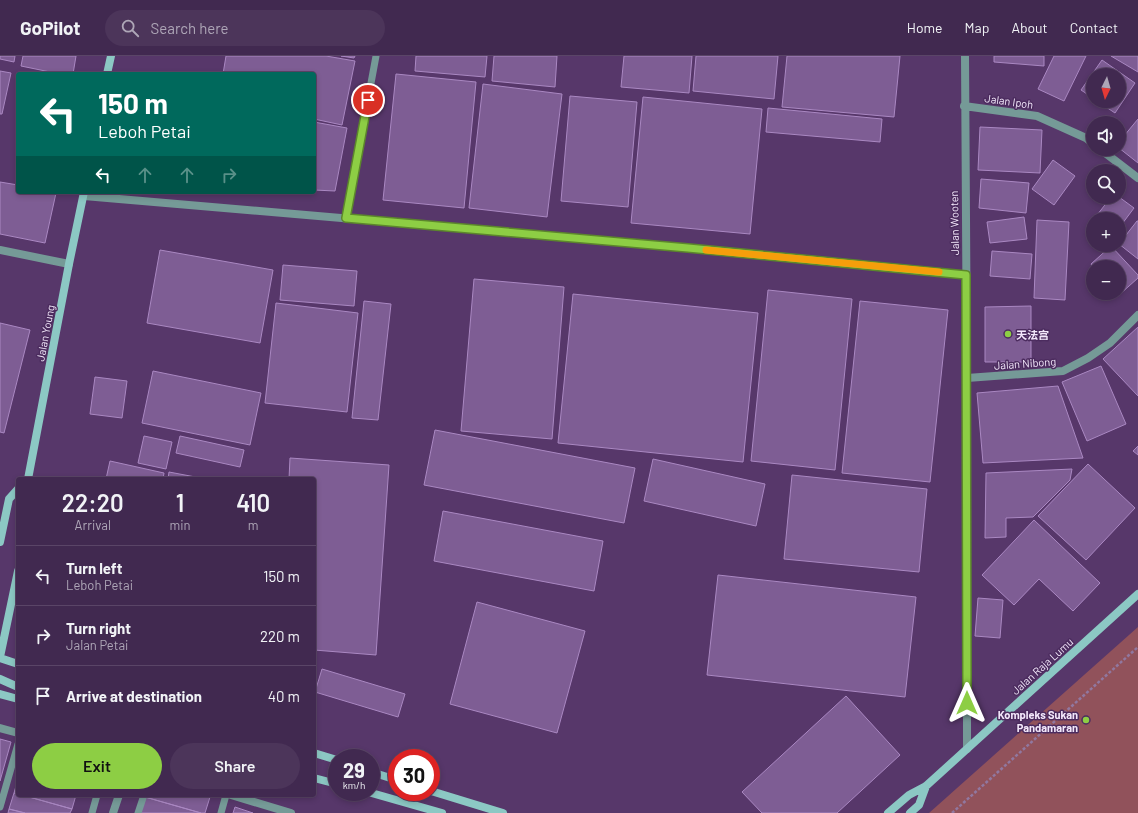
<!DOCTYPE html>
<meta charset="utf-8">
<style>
:root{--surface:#412950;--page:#4c355a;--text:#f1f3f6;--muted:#aea6b7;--line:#5a4567;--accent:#8dce44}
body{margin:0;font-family:Barlow,"Noto Sans SC",sans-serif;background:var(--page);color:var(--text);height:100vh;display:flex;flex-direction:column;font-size:15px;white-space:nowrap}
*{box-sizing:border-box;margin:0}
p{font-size:13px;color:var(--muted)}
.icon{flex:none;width:22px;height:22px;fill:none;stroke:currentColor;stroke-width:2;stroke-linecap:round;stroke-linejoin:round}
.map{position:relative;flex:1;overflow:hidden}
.side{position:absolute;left:16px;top:421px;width:300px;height:320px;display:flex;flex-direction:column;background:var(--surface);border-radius:4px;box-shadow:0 2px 6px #0003,0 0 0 1px var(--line)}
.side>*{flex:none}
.guide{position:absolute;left:16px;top:16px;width:300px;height:122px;border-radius:4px;box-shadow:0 2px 6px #0003,0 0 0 1px var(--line);background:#00695c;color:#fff;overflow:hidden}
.needle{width:26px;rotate:185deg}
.fabs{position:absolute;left:1086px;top:12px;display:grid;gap:8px}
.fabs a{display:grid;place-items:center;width:40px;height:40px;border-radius:50%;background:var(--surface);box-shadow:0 2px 6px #0003,0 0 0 1px var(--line);font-size:20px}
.speed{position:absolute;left:328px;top:693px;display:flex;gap:8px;font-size:20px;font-weight:700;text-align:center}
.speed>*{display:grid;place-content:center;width:52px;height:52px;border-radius:50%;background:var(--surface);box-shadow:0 2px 6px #0003,0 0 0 1px var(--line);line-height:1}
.speed small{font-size:10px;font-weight:400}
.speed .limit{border:6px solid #d22;background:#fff;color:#111}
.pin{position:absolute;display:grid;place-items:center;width:34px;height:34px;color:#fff;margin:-17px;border:2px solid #fff;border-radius:50%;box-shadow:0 1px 4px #0007}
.me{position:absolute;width:44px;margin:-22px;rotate:0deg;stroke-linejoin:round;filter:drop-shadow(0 0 3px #0008)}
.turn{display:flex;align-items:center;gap:14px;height:84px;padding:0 16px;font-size:18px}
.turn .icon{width:52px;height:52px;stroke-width:2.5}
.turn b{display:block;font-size:28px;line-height:34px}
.lanes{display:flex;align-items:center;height:38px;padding:0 16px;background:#0003;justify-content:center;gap:20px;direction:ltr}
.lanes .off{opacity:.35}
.eta{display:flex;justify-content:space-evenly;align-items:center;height:68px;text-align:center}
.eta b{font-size:24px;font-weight:600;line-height:28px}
.action{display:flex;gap:8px;margin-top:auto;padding:8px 16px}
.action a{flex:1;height:46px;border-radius:24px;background:var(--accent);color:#111;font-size:16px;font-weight:600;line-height:46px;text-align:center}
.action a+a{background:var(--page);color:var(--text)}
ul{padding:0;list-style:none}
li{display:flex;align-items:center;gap:12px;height:60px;padding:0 16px;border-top:1px solid var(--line)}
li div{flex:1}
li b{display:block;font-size:15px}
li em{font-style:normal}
header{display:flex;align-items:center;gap:24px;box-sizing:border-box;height:56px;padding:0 20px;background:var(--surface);border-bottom:1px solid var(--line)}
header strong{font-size:19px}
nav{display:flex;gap:22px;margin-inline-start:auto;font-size:14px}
.search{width:280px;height:36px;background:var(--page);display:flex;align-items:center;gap:10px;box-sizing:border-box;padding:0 14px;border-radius:22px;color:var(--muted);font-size:15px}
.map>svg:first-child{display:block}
.green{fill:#91525b}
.building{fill:#7e5d94;stroke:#aa88c2}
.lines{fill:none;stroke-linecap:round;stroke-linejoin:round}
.path{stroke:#9178a0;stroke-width:2.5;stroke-dasharray:3 2;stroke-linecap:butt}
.lane{stroke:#759a97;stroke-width:7}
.street{stroke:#759a97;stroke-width:8}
.secondary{stroke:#8cc8c4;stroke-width:8}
.route-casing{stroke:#5c862c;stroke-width:10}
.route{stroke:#8dce44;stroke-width:7}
.slow{stroke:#f59e0b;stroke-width:7}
.poi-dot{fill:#8dce44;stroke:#4c2c5f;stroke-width:1.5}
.labels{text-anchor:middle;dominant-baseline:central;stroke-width:3;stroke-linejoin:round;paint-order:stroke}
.street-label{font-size:11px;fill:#f3e8fb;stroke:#4c2c5f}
.poi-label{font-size:11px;font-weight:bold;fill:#f3e8fb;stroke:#4c2c5f;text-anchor:start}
</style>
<header>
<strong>GoPilot</strong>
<div class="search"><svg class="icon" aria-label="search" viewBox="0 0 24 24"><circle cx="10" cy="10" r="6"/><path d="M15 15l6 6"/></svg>Search here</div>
<nav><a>Home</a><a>Map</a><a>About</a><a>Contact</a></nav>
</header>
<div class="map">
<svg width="1138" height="757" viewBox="0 0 1138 757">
<rect width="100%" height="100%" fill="#57376a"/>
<path class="green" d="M 1138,571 L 1138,757 L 929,757 Z"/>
<path class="building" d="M 0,0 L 15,0 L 14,6 L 0,3 Z
M 23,0 L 76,0 L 73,18 L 60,18 L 21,10 Z
M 226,0 L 326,0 L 355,5 L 342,69 L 314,63 L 314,18 L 223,18 Z
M 341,0 L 355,0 L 354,2 Z
M 416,0 L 487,0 L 485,21 L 415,15 Z
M 494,0 L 557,0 L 555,31 L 492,25 Z
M 624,0 L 692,0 L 689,37 L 621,31 Z
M 696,0 L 778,0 L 774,43 L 693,35 Z
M 787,0 L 900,0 L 894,61 L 782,51 Z
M 994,0 L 1044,0 L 1044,10 L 994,6 Z
M 1054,0 L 1086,0 L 1064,45 L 1038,33 Z
M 1111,0 L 1138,0 L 1138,16 Z
M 1102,4 L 1135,27 L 1115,57 L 1097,45 L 1119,45 L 1119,19 L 1093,19 L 1093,42 L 1081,34 Z
M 0,15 L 11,17 L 2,58 L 0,58 Z
M 396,18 L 476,26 L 464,152 L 383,144 Z
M 483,28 L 562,38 L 547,161 L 469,152 Z
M 570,40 L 637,46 L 628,151 L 561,145 Z
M 643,41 L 762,53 L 750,178 L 631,167 Z
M 768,52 L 882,63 L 880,86 L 766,76 Z
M 1138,63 L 1138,107 L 1119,92 L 1119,86 Z
M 314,66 L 347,72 L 335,135 L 314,134 Z
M 980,71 L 1042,74 L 1040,117 L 978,114 Z
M 1053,104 L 1075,120 L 1054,149 L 1032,133 Z
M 981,123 L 1029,127 L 1026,157 L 979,152 Z
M 0,126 L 18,129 L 18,136 L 49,136 L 56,137 L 45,187 L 0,178 Z
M 1111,141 L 1119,141 L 1134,152 L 1119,172 L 1119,163 L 1094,163 Z
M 1024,161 L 1027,183 L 990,187 L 987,166 Z
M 1037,164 L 1069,166 L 1065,244 L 1034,242 Z
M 1137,165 L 1138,165 L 1138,203 L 1119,188 Z
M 1111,190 L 1138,219 L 1138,222 L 1119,239 L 1117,237 L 1119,237 L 1119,211 L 1093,211 L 1091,208 Z
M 160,194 L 273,214 L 260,287 L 147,267 Z
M 992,195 L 1032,198 L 1030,223 L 990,220 Z
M 283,209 L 357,215 L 354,250 L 280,244 Z
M 474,223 L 564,231 L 552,383 L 461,375 Z
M 768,234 L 852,243 L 835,414 L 751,405 Z
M 573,238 L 758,257 L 743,406 L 558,387 Z
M 364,245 L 391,248 L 378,364 L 352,362 Z
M 860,245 L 948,254 L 930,426 L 842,417 Z
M 276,247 L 358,257 L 347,356 L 265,347 Z
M 1031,250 L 1031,306 L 985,306 L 985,251 Z
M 0,267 L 30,274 L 4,377 L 0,376 Z
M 1138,271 L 1138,340 L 1103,303 Z
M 1101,310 L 1126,368 L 1087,385 L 1062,326 Z
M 153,315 L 261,337 L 250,389 L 142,367 Z
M 95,321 L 127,325 L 122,362 L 90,358 Z
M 1058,330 L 1083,402 L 983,407 L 977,337 Z
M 435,374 L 635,412 L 624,467 L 424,429 Z
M 144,380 L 172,386 L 166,413 L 138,407 Z
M 180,380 L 244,394 L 240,411 L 176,397 Z
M 1138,390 L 1138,399 L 1133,395 Z
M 290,402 L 389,409 L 376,599 L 314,594 L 314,423 L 289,423 Z
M 653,403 L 765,428 L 756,470 L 644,445 Z
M 110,405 L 164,417 L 163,423 L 106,423 Z
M 1088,408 L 1135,452 L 1086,504 L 1038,460 Z
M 1072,413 L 1070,424 L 1033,461 L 1006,462 L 1006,481 L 985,482 L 986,417 Z
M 169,416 L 206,423 L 168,423 Z
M 792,419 L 927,433 L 919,516 L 784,503 Z
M 443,455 L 603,485 L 594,535 L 434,505 Z
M 1034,464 L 1100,527 L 1073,555 L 1039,523 L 1014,549 L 982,519 Z
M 718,519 L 916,541 L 905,641 L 707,619 Z
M 978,542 L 1003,544 L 1000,582 L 975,580 Z
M 477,546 L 585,575 L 557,677 L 450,648 Z
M 322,613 L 405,638 L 398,661 L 315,636 Z
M 846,640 L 900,699 L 837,757 L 762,757 L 742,736 Z
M 0,683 L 11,686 L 0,725 Z
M 18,723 L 18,738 L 14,737 Z
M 14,737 L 18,738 L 18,739 L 22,739 L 72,753 L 70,757 L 25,757 L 9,753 Z
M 22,739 L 76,739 L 72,753 Z
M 146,739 L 202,739 L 210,741 L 205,757 L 201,757 L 145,741 Z
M 145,741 L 201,757 L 140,757 Z
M 235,751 L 253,757 L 233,757 Z
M 9,753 L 25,757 L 8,757 Z"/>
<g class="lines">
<path class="path" d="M 952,757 L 1138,591"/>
<path class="lane" d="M 346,162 L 376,0
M 0,751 L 18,688
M 92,757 L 97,739
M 138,757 L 144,739
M 221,757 L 226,739"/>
<path class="street" d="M 965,0 L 967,322 L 967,693
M 964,50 L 1037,60 L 1086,82 L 1093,88
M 1100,93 L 1138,122
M 84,140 L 656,189 L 966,219
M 0,194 L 69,208
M 967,322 L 1063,315 L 1088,302 L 1110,287 L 1138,259
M 0,672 L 18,677
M 231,739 L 291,757
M 113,757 L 119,739"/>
<path class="secondary" d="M 107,18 L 111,0
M 28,423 L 69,208 L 84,136
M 0,486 L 9,443 L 18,433
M 0,601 L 18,515
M 0,602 L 18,608
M 0,623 L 18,631
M 0,638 L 18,643
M 314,697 L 337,704
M 371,716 L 397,724
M 314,722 L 337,728
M 431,735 L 503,757
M 368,736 L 442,757
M 888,757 L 909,739 L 926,730 L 1138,538
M 910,757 L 919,749 L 926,730"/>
</g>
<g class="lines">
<g class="route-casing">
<path id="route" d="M 368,44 L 346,162 L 688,192 L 966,219 L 967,647"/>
</g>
<use href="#route" class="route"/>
<path class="slow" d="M 706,194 L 939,216"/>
</g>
<g class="poi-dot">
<circle cx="1008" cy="278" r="4"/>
<circle cx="1086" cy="664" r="4"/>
</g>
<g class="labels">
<g class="street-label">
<text transform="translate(1009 45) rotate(8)">Jalan Ipoh</text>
<text transform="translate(954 167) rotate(-91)">Jalan Wooten</text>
<text transform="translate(45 277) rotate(-79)">Jalan Young</text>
<text transform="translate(1025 307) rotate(-4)">Jalan Nibong</text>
<text transform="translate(1042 610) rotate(-42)">Jalan Raja Lumu</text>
</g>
<g class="poi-label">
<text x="1016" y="278">天法宫</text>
<text x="1078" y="658" text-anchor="end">Kompleks Sukan<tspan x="1078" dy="13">Pandamaran</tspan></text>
</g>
</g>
</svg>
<div class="fabs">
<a><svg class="needle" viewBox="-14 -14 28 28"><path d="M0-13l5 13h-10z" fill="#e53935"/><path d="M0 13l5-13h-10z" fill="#aea6b7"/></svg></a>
<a><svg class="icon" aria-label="sound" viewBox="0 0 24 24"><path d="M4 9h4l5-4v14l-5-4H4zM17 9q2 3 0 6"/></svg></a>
<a><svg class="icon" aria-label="search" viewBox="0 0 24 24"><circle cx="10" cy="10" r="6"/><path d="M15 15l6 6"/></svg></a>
<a>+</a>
<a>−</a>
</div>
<div class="speed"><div>29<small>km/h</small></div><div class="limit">30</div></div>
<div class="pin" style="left:368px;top:44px;background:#d93025"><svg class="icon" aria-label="arrive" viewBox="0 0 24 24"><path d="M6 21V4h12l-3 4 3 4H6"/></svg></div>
<svg class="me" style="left:967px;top:647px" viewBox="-20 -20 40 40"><path d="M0-17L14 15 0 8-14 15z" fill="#8dce44" stroke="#fff" stroke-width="4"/></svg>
<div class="guide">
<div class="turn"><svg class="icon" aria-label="left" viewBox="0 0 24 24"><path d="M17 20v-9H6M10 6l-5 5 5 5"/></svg><div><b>150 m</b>Leboh Petai</div></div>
<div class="lanes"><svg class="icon" aria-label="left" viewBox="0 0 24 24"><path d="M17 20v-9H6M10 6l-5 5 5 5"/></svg><svg class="icon off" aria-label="ahead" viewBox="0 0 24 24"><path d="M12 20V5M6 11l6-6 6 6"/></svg><svg class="icon off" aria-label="ahead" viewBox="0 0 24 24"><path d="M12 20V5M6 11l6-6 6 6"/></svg><svg class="icon off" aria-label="right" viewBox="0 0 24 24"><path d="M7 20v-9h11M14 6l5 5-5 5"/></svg></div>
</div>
<section class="side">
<div class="eta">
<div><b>22:20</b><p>Arrival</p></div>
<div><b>1</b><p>min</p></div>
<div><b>410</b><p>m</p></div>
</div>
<ul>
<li><svg class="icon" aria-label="left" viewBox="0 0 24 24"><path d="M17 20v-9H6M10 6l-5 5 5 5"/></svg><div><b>Turn left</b><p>Leboh Petai</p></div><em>150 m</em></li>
<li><svg class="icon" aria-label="right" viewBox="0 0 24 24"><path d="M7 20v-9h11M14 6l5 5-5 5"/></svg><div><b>Turn right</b><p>Jalan Petai</p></div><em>220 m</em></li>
<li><svg class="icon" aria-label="arrive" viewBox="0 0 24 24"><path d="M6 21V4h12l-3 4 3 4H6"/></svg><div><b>Arrive at destination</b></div><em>40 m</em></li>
</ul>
<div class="action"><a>Exit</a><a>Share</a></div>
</section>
</div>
